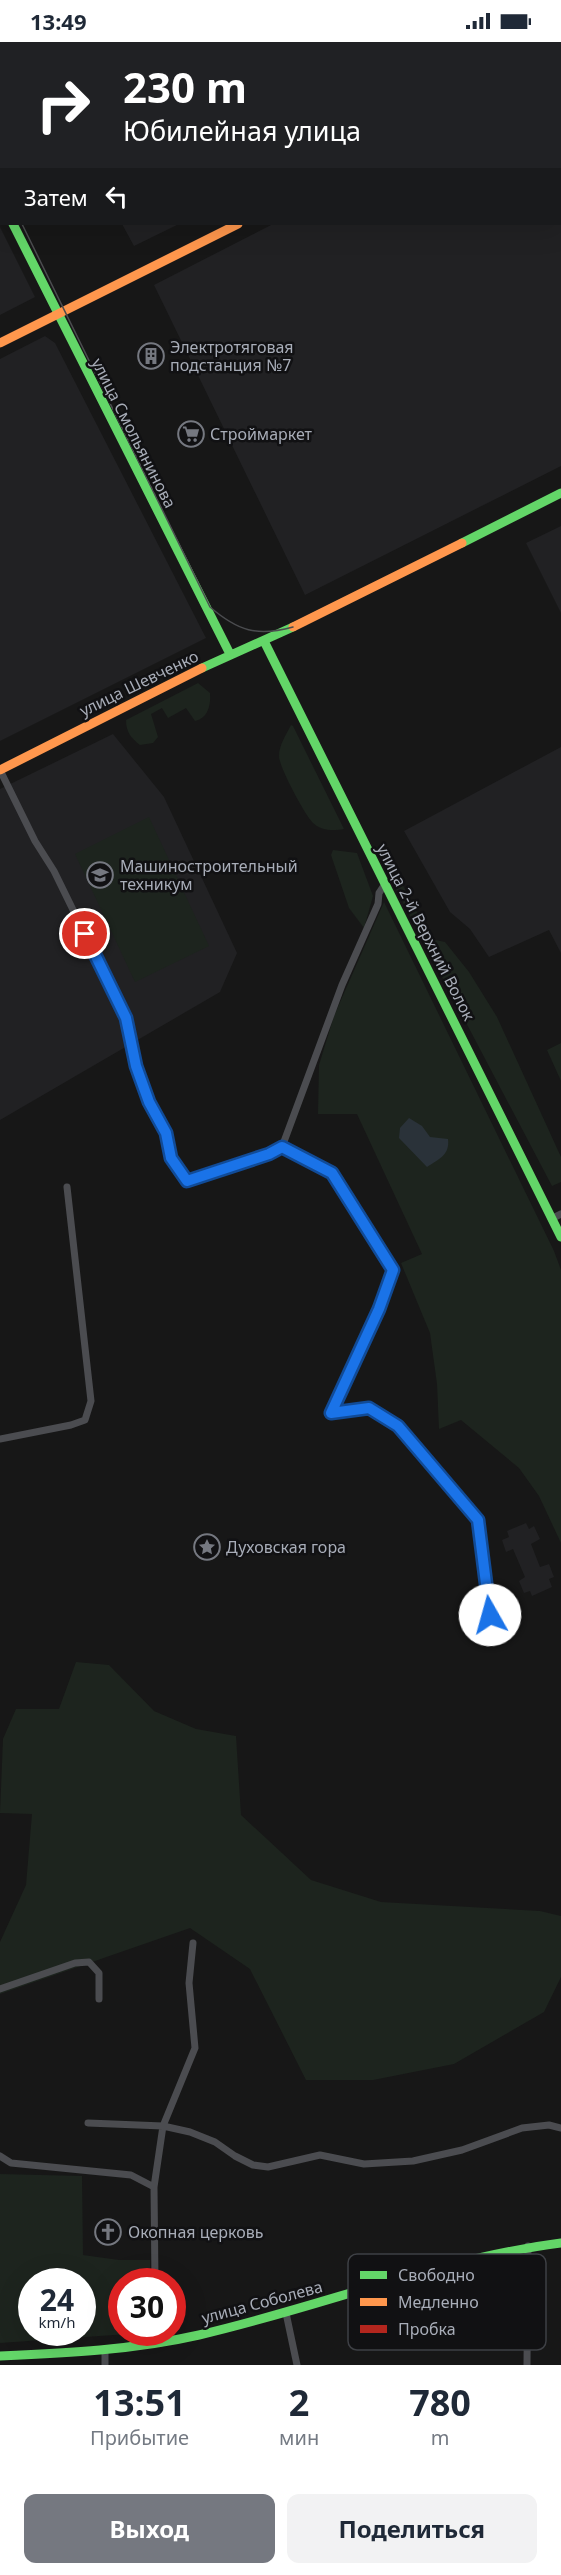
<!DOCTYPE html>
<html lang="ru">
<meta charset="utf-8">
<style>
:root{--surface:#fff;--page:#f2f2f3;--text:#1f2937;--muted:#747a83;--accent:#757880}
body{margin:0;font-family:"Noto Sans",sans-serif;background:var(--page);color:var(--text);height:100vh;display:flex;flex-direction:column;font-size:22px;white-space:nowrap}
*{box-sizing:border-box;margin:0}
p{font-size:20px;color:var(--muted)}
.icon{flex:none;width:33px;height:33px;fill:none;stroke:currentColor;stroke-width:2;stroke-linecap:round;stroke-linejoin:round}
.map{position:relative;height:2323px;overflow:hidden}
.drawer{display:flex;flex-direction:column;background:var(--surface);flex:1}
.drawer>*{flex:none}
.top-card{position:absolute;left:0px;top:0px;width:561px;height:183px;box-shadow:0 6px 24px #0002;background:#202124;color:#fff;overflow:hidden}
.speed{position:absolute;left:18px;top:2226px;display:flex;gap:12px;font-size:30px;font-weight:700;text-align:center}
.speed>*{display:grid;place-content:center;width:78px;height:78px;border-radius:50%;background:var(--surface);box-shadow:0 6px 24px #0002;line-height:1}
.speed small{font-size:15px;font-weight:400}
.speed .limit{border:9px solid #d22;background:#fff;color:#111}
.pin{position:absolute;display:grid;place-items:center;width:51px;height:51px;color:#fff;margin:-26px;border:3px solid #fff;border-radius:50%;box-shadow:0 2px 6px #0007}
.me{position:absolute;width:66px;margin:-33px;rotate:353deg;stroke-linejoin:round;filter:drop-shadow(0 0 4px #0008)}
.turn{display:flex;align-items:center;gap:21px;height:126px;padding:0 24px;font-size:27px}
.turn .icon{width:78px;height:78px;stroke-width:2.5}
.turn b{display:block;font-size:42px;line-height:51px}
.then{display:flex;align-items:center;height:57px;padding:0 24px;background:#0003;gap:12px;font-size:22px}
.eta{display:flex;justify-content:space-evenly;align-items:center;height:102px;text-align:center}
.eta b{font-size:36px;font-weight:700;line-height:42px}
.cta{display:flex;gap:12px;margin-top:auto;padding:12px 24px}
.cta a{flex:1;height:69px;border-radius:12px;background:var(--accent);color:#fff;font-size:24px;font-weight:700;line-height:69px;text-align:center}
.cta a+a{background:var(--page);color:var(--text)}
.status{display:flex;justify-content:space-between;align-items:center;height:42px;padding:0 30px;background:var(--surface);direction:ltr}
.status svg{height:16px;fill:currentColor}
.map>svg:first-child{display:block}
.built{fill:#212123}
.green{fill:#1d241e;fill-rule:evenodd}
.water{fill:#2a3239}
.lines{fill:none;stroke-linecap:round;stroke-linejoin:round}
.street{stroke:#4b4c50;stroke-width:7}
.fast{stroke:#63d668;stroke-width:9}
.slow{stroke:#ff974d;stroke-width:9}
.jam{stroke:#b3261e;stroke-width:9}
.tram{stroke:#4b4c4f;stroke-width:1.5}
.route-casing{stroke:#114b97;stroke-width:15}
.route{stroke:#1a73e8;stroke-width:10}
.labels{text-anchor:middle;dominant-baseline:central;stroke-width:5;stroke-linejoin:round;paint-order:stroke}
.poi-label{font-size:16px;fill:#a8adb8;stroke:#111113;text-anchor:start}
.street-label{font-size:16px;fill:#a8adb8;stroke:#111113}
.key{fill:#111113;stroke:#3e4045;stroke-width:1.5}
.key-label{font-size:16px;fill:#a8adb8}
</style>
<div class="status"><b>13:49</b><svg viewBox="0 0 49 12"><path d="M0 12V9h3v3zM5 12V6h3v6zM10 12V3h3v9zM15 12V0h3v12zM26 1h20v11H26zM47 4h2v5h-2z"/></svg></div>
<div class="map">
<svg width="561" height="2323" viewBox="0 0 561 2323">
<rect width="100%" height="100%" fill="#171717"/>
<path class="built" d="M 29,0 L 547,0 L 544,2 Z
M 561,33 L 561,424 L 305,553 L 154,243 L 273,182 L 560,182 Z
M 122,182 L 179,182 L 134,204 Z
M 0,185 L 35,255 L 0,273 Z
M 45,294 L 55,301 L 206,596 L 0,699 L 0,317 Z
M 561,484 L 561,571 L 526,501 Z
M 113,692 L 164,755 L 237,911 L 220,950 L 0,1078 L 0,747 Z
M 561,705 L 561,911 L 549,888 L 489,915 L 470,887 L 450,870 L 404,789 Z
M 526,1481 L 529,1487 L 534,1484 L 540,1497 L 531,1502 L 540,1525 L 549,1522 L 554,1535 L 549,1537 L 552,1545 L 532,1554 L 530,1549 L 524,1551 L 519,1539 L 525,1535 L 513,1507 L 506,1510 L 502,1498 L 509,1495 L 507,1489 Z"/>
<path class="green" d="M 198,641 L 210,651 C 211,663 208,676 195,679 L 186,666 L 168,676 L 162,666 L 151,672 L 158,695 L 153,701 L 140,703 C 131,696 126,690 126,678 Z
M 291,683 L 293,684 L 344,787 C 334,789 321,789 313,781 C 305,773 279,725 279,714 C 279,703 286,693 291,683 Z
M 149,775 L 209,904 L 135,940 L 75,812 Z
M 333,808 L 357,811 L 373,854 L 364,886 L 349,866 L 331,813 Z
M 390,836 L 399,836 L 431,897 L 445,900 L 469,930 L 497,975 L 561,1115 L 561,1140 L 552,1144 Z
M 384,860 L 554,1209 L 561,1228 L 561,1501 L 539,1454 L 519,1426 L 461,1378 L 439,1387 L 437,1342 L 430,1291 L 401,1221 L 422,1212 L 357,1072 L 318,1072 L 319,1023 L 334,974 Z
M 561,1001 L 561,1039 L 547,1008 Z
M 76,1620 L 109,1623 L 154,1669 L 196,1687 L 236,1694 L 241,1773 L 311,1838 L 381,1860 L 540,1869 L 561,1874 L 561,1935 L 544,1970 L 454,2022 L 373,2038 L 306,2038 L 250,1927 L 190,1886 L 0,1952 L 0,1900 L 26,1843 L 32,1772 L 0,1771 L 3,1697 L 16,1667 L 59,1667 Z
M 0,2132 L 82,2134 L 83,2213 L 119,2218 L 150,2218 L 150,2239 L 122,2240 L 122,2290 L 142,2291 L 0,2301 ZM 32,2240 L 82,2240 L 82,2290 L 32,2290 Z"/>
<path class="water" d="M 409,1076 L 422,1084 L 430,1095 L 448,1097 C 450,1113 439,1117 427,1125 L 399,1096 L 400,1086 Z"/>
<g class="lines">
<path class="street" d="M 0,728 L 35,799 L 54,829 L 126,976 L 136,1024 L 149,1060 L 166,1091 L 171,1116 L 187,1139 L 269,1112 L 282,1105 L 342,943 L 378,862 L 379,851 L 385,842
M 282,1105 L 332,1131 L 393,1228 L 379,1267 L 331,1371 L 369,1366 L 398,1384 L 478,1478 L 490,1573
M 553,1176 L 561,1172
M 0,1397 L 71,1383 L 85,1378 L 91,1359 L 67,1145
M 0,1947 L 75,1921 L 89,1920 L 99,1931 L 99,1957
M 88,2081 L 163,2084 L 190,2090 L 215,2100 L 235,2114 L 253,2123 L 268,2125 L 320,2113 L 364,2122 L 413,2119 L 462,2108 L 522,2086 L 549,2083 L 561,2086
M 0,2114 L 11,2121 L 131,2133 L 154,2145
M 155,2240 L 154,2145 L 163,2084 L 195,2006 L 189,1941 L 193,1901
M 286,2271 L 297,2323
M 160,2290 L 161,2301
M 105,2323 L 105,2309
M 527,2323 L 528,2204"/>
<path class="fast" d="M 0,154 L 2,157
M 13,182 L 230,612
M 462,501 L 561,451
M 264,599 L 561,1195
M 202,626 L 293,585
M 0,2314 C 67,2311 133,2308 199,2293 C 321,2265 437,2217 561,2201"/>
<path class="slow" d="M 0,301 L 238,182
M 293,585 L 462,501
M 0,728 L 202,626"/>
<path class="jam" d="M 560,20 L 561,19"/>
<path class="tram" d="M 0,136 L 2,139
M 22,182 L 210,565 C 238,589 257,595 293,585"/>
</g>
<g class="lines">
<g class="route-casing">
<path id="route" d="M 85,892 L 126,976 L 136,1024 L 149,1060 L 166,1091 L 171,1116 L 187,1139 L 269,1112 L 282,1105 L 332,1131 L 393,1228 L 379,1267 L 331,1371 L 369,1366 L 398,1384 L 478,1478 L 490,1573"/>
</g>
<use href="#route" class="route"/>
</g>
<defs>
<g id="building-ring" transform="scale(1.35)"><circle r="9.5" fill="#111113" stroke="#757880" stroke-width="1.5"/><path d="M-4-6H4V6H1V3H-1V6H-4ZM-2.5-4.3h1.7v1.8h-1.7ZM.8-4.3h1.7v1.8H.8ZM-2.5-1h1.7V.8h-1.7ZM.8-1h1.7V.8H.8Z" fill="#757880"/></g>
<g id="supermarket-ring" transform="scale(1.35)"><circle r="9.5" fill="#111113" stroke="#757880" stroke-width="1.5"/><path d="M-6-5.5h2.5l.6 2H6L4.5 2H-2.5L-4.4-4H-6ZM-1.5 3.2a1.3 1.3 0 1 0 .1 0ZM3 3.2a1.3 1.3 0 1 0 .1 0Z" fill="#757880"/></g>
<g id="university-ring" transform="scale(1.35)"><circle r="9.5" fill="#111113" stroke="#757880" stroke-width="1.5"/><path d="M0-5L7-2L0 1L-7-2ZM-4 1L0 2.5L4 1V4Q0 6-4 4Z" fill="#757880"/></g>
<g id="sight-ring" transform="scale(1.35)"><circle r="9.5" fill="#111113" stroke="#757880" stroke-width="1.5"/><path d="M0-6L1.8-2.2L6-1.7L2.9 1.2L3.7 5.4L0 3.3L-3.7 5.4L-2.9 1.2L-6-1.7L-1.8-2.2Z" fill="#757880"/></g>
<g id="church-ring" transform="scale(1.35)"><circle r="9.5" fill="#111113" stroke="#757880" stroke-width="1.5"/><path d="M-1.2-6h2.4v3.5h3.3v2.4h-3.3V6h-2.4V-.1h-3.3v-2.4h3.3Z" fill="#757880"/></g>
</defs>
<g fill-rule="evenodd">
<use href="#building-ring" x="151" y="314"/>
<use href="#supermarket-ring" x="191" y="392"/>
<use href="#university-ring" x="100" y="833"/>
<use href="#sight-ring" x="207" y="1505"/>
<use href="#church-ring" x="108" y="2190"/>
</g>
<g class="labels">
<g class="poi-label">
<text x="170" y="305">Электротяговая<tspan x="170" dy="18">подстанция №7</tspan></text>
<text x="210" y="392">Строймаркет</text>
<text x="120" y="824">Машиностроительный<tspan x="120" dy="18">техникум</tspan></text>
<text x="226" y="1505">Духовская гора</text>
<text x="128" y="2190">Окопная церковь</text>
</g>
<g class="street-label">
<text transform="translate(134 391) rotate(63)">улица Смольянинова</text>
<text transform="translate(139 641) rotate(-26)">улица Шевченко</text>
<text transform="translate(426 890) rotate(63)">улица 2-й Верхний Волок</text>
<text transform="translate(262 2260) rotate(-15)">улица Соболева</text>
</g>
</g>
<rect x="348" y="2212" width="198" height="96" rx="9" class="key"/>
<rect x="360" y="2229" width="27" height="8" fill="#63d668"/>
<rect x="360" y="2256" width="27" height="8" fill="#ff974d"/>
<rect x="360" y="2283" width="27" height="8" fill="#b3261e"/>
<g class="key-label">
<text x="398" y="2239">Свободно</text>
<text x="398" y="2266">Медленно</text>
<text x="398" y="2293">Пробка</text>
</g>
</svg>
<div class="speed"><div>24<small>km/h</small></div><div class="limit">30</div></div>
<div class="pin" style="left:85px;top:892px;background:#d93025"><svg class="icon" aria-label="arrive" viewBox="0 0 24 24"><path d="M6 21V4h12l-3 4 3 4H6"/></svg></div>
<svg class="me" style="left:490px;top:1573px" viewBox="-20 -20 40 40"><circle r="19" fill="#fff"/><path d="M0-13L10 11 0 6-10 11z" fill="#1a73e8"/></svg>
<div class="top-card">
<div class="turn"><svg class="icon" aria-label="right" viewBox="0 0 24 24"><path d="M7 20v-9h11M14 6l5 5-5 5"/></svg><div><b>230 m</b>Юбилейная улица</div></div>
<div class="then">Затем<svg class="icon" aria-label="left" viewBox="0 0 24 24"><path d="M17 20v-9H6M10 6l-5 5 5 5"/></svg></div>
</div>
</div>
<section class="drawer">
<div class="eta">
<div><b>13:51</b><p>Прибытие</p></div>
<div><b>2</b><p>мин</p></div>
<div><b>780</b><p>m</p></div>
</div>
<div class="cta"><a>Выход</a><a>Поделиться</a></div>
</section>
